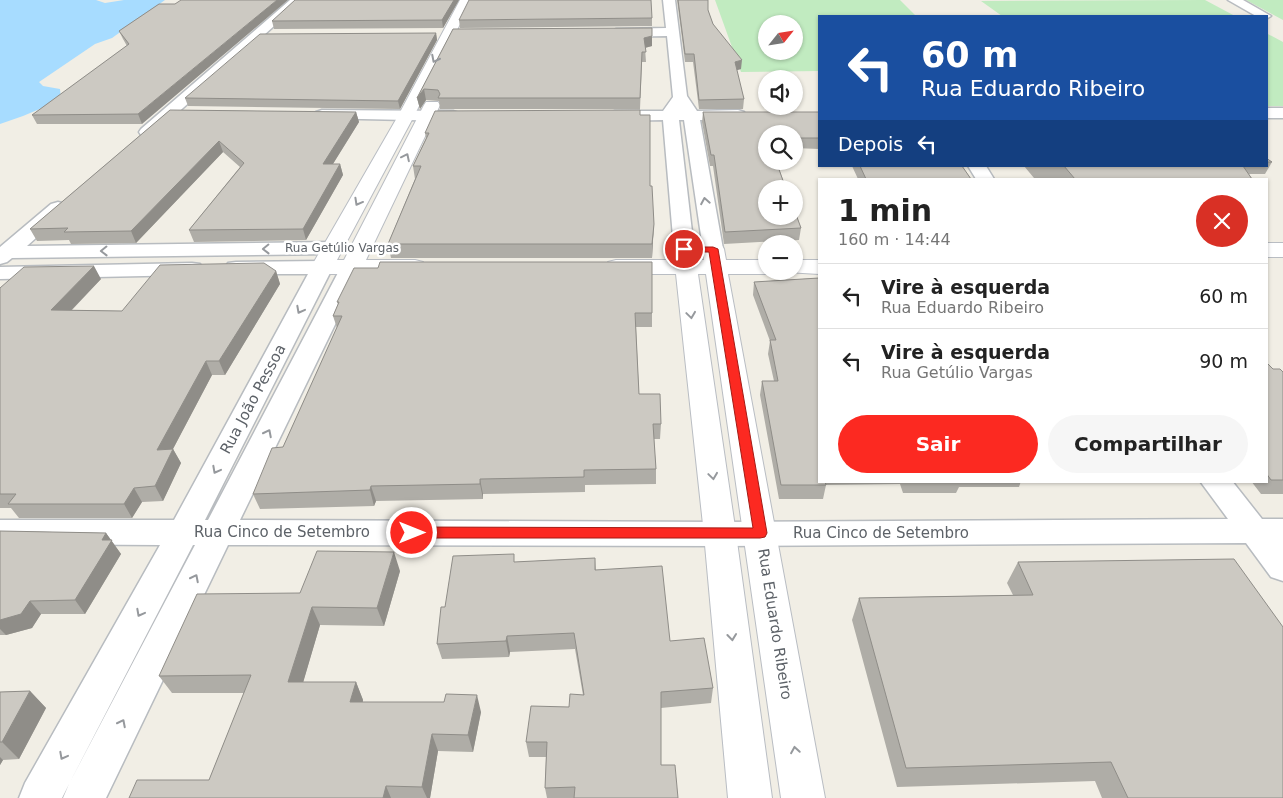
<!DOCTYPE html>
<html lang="pt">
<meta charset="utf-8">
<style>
:root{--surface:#fff;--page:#f6f6f6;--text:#222;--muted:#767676;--line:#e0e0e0;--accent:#fc2921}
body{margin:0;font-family:"DejaVu Sans",sans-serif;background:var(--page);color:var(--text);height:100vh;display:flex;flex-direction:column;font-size:19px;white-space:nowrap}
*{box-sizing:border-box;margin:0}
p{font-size:16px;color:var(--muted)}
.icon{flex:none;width:28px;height:28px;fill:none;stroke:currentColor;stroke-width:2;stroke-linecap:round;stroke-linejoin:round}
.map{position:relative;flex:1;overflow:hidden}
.drawer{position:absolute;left:818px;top:178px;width:450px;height:305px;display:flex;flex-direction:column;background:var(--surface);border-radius:0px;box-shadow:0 1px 4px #0004}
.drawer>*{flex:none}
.banner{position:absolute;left:818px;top:15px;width:450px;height:152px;border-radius:0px;box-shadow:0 1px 4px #0004;background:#1a4fa0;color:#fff;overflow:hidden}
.needle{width:32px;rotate:60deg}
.controls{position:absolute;left:758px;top:15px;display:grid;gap:10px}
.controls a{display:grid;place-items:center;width:45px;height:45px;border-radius:50%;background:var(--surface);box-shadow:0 1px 4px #0004;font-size:25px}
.pin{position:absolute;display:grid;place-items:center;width:42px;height:42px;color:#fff;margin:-21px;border:2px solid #fff;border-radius:50%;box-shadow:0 1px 5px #0007}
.me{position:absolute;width:55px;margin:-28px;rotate:90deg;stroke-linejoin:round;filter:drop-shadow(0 0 4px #0008)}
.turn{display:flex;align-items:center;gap:18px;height:105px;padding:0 20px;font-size:22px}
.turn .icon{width:65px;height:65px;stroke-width:2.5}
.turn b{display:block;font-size:35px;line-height:42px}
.then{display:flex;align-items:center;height:48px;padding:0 20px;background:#0003;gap:10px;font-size:19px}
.round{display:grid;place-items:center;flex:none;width:52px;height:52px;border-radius:26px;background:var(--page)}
.headline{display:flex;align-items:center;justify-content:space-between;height:85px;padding:0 20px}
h1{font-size:30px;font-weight:700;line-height:38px}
.button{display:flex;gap:10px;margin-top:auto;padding:10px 20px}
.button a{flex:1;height:58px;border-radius:30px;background:var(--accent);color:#fff;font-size:20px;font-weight:700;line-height:58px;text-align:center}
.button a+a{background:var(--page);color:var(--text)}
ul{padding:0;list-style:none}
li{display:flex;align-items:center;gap:15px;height:65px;padding:0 20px;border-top:1px solid var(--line)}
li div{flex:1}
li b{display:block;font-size:19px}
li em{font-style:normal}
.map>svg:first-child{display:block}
.green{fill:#c1ebc0;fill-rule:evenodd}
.water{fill:#a7dcff}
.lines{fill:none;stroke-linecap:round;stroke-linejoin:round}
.street-casing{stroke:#b8bcc0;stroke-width:3}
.secondary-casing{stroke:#b9bdc3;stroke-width:2}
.street{fill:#fff;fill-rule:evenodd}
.secondary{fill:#fff;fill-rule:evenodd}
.wall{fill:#afada7}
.shaded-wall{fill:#8f8d88}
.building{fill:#ccc9c2;stroke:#8f8d88}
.oneway{stroke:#96999d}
.route{fill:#fc2921;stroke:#a41b15}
.labels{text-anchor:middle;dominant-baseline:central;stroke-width:5;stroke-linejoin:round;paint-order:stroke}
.far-street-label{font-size:12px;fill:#5d6268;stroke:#fff}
.street-label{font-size:15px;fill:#5d6268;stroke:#fff}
</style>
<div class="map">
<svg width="1283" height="798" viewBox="0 0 1283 798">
<rect width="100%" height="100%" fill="#f1eee5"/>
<path class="green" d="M 715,0 L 900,0 L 916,16 L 819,16 L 819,71 L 741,72 ZM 766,24 L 794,24 L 794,51 L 766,51 Z
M 1205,0 L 1235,16 L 1002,16 L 981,1 Z
M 1246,0 L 1283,0 L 1283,20 Z
M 1266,33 L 1283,42 L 1283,106 L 1266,106 Z"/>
<path class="water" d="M 0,0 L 96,0 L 105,3 L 124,0 L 165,0 L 112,38 L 95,44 L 39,82 L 43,86 L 60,89 L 61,100 L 23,116 L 0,124 Z"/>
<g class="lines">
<g class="street-casing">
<path id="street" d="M 290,0 L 303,0 L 153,135 L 141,135 L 139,132 L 141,129 Z
M 663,0 L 675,0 L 687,96 L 697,111 L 738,110 L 744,112 L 746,115 L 744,118 L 738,120 L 700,120 L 723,249 L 720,253 L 713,255 L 706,253 L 703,249 L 684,120 L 679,120 L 694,249 L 691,253 L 684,255 L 677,253 L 674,249 L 663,120 L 615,121 L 609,119 L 607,116 L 609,113 L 615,111 L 663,111 L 673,97 L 667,36 L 616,37 L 610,33 L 616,29 L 666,28 Z
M 1228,0 L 1243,0 L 1271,16 L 1266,19 L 1266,16 L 1256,16 Z
M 1266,108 L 1283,108 L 1283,118 L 1266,118 Z
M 322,110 L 453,111 L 459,113 L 461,116 L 459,119 L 453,121 L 316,118 L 314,115 L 316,112 Z
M 968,166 L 986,166 L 994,179 L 976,179 Z
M 58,202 L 65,204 L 68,208 L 65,212 L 27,246 L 332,242 L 339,244 L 342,248 L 339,252 L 332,254 L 12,258 L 7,262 L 0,264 L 0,247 L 51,204 Z
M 322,261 L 330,262 L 333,267 L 205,520 L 208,520 L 341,267 L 344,262 L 352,261 L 360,262 L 363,267 L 240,520 L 720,522 L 1228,519 L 1200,481 L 1232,481 L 1262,519 L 1283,519 L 1283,581 L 1271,577 L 1246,543 L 720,546 L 228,545 L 106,798 L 63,798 L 69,784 L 62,798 L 19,798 L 25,783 L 160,545 L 0,544 L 0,520 L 174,520 L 308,274 L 236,274 L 228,273 L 225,268 L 228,263 L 236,262 ZM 193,545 L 195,545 L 70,782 Z
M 192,263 L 200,264 L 203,269 L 200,274 L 192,275 L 0,279 L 0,267 Z"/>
</g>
<g class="secondary-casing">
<path id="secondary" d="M 460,0 L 472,0 L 414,116 L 337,260 L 344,260 L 424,105 L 426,102 L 438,102 L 440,105 L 366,260 L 415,260 L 423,262 L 426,267 L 423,272 L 415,274 L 322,274 L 314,272 L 311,267 L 398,116 Z
M 684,243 L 692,244 L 695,249 L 696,260 L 704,260 L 702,249 L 705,244 L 713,243 L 721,244 L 724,249 L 726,260 L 766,260 L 766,271 L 774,271 L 766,274 L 728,274 L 825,798 L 781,798 L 706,274 L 698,274 L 736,534 L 772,798 L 728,798 L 704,534 L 676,274 L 616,274 L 608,272 L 605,267 L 608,262 L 616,260 L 674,260 L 673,249 L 676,244 Z
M 1266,243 L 1283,243 L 1283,257 L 1266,257 Z
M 794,260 L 819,260 L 819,274 L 786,272 L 794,271 Z"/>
</g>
<use href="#street" class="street"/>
<use href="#secondary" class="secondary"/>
</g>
<path class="wall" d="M 459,0 L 443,28 L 274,29 L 272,21 Z
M 677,0 L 708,0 L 708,10 L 713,24 L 741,69 L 736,70 L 744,99 L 743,109 L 699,109 L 693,62 L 685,62 Z
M 159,4 L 142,124 L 37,124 L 32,115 L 127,46 L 123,39 L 119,31 Z
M 652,18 L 652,26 L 460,28 L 459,20 Z
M 453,29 L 652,46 L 645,48 L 646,62 L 642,62 L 640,109 L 440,109 L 439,101 L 426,100 L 420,109 L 417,98 Z
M 436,33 L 437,40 L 400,109 L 188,106 L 185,98 Z
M 170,110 L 356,112 L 359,122 L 333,164 L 340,164 L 343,175 L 306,240 L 194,242 L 189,230 L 240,167 L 223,152 L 136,243 L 71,244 L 69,240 L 37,241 L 30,229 Z
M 703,112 L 819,112 L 819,149 L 794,148 L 794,134 L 766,134 L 801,228 L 799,240 L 724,244 L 713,166 L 710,166 L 702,122 Z
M 640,115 L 650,186 L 654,224 L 652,258 L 391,258 L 388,244 L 415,179 L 413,166 L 426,138 L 425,133 Z
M 1266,158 L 1272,162 L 1265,174 L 1249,174 L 1252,179 L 1034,178 L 1024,166 L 1266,166 Z
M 852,166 L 962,166 L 971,179 L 858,179 Z
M 652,262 L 652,327 L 636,327 L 639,394 L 661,424 L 660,439 L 654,439 L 656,469 L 656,484 L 585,485 L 585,492 L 483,494 L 483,499 L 376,501 L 374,506 L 260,509 L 253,494 L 283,447 L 337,328 L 333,316 L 338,304 L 337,302 L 378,268 Z
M 276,271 L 280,284 L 225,375 L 212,375 L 173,449 L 181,463 L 163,501 L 142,502 L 132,518 L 19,518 L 11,508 L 0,508 L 0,288 L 101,279 L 72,310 L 122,311 Z
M 819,278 L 819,481 L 1021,481 L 1019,487 L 959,487 L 956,493 L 903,493 L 900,484 L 826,485 L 823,499 L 779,499 L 760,395 L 762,381 L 774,381 L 768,354 L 770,341 L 753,295 L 754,282 Z
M 1266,362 L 1273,369 L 1283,372 L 1283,494 L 1261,494 L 1251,481 L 1266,481 Z
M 0,531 L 106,533 L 121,554 L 85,614 L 41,614 L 32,628 L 6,635 L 0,635 Z
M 595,558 L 596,570 L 670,641 L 713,688 L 711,703 L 661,708 L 661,765 L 678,798 L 547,798 L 545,788 L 546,757 L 529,757 L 526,742 L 583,695 L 575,649 L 510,652 L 509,657 L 442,659 L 437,644 L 445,607 L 516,562 Z
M 1018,562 L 1283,798 L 1102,798 L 1095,781 L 897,787 L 852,620 L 859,598 L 1013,595 L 1007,583 Z
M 400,571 L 384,626 L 320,625 L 303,682 L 356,682 L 363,700 L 363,702 L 481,712 L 473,752 L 438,751 L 430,798 L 129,798 L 209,780 L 244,693 L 172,693 L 159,676 L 300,593 Z
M 30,691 L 46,708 L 19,759 L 3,760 L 0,765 L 0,692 Z"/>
<path class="shaded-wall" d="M 277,0 L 288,0 L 142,124 L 138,114 Z
M 454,0 L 459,0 L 443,28 L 442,20 Z
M 436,33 L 437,40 L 400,109 L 398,101 Z
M 652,36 L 652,46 L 644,48 L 644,38 Z
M 742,60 L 741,69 L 734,71 L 735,62 Z
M 424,89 L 426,100 L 420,109 L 417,98 Z
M 356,112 L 359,122 L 326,175 L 323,164 Z
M 219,141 L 223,152 L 136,243 L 131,231 Z
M 340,164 L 343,175 L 306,240 L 303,229 Z
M 654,224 L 653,238 L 652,258 L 652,244 Z
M 94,266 L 101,279 L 59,323 L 51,310 Z
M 276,271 L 280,284 L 225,375 L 219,361 Z
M 206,361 L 212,375 L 165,464 L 157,450 Z
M 173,449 L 181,463 L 163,501 L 155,486 Z
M 480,479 L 483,494 L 483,499 L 480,484 Z
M 371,486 L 376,501 L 374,506 L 370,490 Z
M 134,488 L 142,502 L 132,518 L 124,504 Z
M 106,533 L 121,554 L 85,614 L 75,600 L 102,540 Z
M 394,552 L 400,571 L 384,626 L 377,608 Z
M 30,601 L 41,614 L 32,628 L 6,635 L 0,629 L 0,620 Z
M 312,607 L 320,625 L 298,700 L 288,682 Z
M 507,636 L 510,652 L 509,657 L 506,641 Z
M 356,682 L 363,700 L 358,719 L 350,702 Z
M 30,691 L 46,708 L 19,759 L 2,742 Z
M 477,695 L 481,712 L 473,752 L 468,735 Z
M 432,734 L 438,751 L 430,798 L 427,798 L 422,787 Z
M 0,757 L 3,760 L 0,765 Z
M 386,786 L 391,798 L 383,798 Z"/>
<path class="building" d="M 181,0 L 277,0 L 138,114 L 32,115 L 129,44 L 119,31 L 159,4 L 175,4 Z
M 295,0 L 454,0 L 442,20 L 272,21 Z
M 469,0 L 651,0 L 652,18 L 459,20 Z
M 678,0 L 708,0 L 708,10 L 713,24 L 742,60 L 735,62 L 744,99 L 699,100 L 694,54 L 685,54 Z
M 652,28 L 652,36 L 644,38 L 646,52 L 642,52 L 640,98 L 438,98 L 440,94 L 438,90 L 424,89 L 417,98 L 453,29 Z
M 436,33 L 398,101 L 185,98 L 260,34 Z
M 170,110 L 356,112 L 323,164 L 340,164 L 303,229 L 189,230 L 244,163 L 219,141 L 131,231 L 64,232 L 68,228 L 30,229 Z
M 640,110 L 640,115 L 650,115 L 650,186 L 652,186 L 654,224 L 652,244 L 388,244 L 421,166 L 413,166 L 429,133 L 425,133 L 435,111 Z
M 703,112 L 819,112 L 819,138 L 794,138 L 794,134 L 766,134 L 766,161 L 776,161 L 786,189 L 766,189 L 766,216 L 794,216 L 794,209 L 801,228 L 725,232 L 714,155 L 711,155 Z
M 1266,158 L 1272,162 L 1266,162 Z
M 860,166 L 962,166 L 971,179 L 866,179 Z
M 1038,166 L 1243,166 L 1252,179 L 1075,179 L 1064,166 Z
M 380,262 L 652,262 L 652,313 L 635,313 L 639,394 L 660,394 L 661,424 L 653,424 L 656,469 L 584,470 L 584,477 L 480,479 L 480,484 L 371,486 L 370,490 L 253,494 L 272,448 L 283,447 L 342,316 L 333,316 L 339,302 L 337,302 L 354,268 L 378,268 Z
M 264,263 L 276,271 L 219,361 L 206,361 L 157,450 L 173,449 L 155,486 L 134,488 L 124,504 L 8,504 L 16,494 L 0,494 L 0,288 L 24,267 L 94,266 L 51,310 L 122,311 L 160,265 Z
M 819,278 L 819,481 L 825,481 L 826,485 L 781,485 L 762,381 L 778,381 L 770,340 L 776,340 L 754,282 Z
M 1266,362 L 1273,369 L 1280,369 L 1283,372 L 1283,480 L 1271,480 L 1266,473 Z
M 0,531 L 106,533 L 102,540 L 112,540 L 75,600 L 30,601 L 21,614 L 0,620 Z
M 317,551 L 394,552 L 377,608 L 312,607 L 288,682 L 356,682 L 350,702 L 444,702 L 446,694 L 477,695 L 468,735 L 432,734 L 422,787 L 386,786 L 383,798 L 129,798 L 137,780 L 209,780 L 251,675 L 159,676 L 197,594 L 300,593 Z
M 514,554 L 514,562 L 595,558 L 595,570 L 662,566 L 670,641 L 704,638 L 713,688 L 661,692 L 661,765 L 675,765 L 678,798 L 574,798 L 575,787 L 545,788 L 547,742 L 526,742 L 531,706 L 569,707 L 570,694 L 584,695 L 574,633 L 507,636 L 506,641 L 437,644 L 441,607 L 445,607 L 453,556 Z
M 1234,559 L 1283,627 L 1283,798 L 1128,798 L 1111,762 L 906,768 L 859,598 L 1033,595 L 1018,562 Z
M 30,691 L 2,742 L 0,742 L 0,692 Z"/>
<defs><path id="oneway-chevron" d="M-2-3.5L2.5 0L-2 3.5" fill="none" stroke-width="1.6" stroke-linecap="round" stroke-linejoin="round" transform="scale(1.25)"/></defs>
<g class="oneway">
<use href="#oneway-chevron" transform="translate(435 59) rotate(117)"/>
<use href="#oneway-chevron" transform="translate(406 157) rotate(-64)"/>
<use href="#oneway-chevron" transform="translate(705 201) rotate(-100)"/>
<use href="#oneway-chevron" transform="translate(358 202) rotate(119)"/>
<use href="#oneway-chevron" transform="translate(266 249) rotate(179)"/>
<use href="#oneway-chevron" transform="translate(104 251) rotate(179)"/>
<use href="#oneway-chevron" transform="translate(300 310) rotate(118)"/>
<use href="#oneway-chevron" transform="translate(691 315) rotate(82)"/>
<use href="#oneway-chevron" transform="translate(268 433) rotate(-63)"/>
<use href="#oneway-chevron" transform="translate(216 470) rotate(118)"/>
<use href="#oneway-chevron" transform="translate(713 476) rotate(82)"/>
<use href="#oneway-chevron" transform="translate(195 578) rotate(-63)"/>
<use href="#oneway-chevron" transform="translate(140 613) rotate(118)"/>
<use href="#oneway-chevron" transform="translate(732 637) rotate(84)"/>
<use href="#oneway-chevron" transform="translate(122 723) rotate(-63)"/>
<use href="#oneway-chevron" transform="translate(795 750) rotate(-99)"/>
<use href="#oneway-chevron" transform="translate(63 756) rotate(118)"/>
</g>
<path class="route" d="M 680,247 L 713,247 L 718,249 L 767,533 L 765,537 L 760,538 L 412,538 L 407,536 L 405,533 L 407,529 L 412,527 L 753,528 L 709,252 L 684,252 L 679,249 Z"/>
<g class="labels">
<g class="far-street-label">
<text x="342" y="248">Rua Getúlio Vargas</text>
</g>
<g class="street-label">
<text transform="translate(253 399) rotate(-62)">Rua João Pessoa</text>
<text x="282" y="532">Rua Cinco de Setembro</text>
<text x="881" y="533">Rua Cinco de Setembro</text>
<text transform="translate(775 624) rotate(81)">Rua Eduardo Ribeiro</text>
</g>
</g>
</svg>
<div class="controls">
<a><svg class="needle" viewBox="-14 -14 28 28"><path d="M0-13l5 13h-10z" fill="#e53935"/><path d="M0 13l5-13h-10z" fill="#767676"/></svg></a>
<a><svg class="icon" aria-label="sound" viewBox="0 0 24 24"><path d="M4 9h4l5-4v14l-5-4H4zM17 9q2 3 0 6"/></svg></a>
<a><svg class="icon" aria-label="search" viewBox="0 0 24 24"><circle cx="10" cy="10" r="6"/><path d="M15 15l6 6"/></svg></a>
<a>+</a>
<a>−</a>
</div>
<div class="pin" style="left:684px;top:249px;background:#d93025"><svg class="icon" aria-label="arrive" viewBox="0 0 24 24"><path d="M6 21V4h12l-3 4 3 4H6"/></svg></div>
<svg class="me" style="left:412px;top:533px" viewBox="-20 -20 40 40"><circle r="17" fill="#fc2921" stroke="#fff" stroke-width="3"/><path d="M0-11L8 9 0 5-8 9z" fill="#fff"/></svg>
<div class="banner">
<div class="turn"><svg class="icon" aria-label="left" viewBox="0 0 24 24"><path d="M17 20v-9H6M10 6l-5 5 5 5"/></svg><div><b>60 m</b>Rua Eduardo Ribeiro</div></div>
<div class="then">Depois<svg class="icon" aria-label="left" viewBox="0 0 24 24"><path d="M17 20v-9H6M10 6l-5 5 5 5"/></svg></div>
</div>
<section class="drawer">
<div class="headline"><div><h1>1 min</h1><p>160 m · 14:44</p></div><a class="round" style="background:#d93025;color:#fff"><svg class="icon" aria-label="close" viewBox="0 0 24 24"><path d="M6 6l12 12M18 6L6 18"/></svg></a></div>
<ul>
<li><svg class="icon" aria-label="left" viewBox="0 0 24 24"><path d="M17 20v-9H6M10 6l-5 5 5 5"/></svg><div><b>Vire à esquerda</b><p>Rua Eduardo Ribeiro</p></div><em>60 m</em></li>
<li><svg class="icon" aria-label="left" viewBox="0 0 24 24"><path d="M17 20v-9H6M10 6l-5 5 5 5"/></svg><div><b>Vire à esquerda</b><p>Rua Getúlio Vargas</p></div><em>90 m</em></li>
</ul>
<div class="button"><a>Sair</a><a>Compartilhar</a></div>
</section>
</div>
